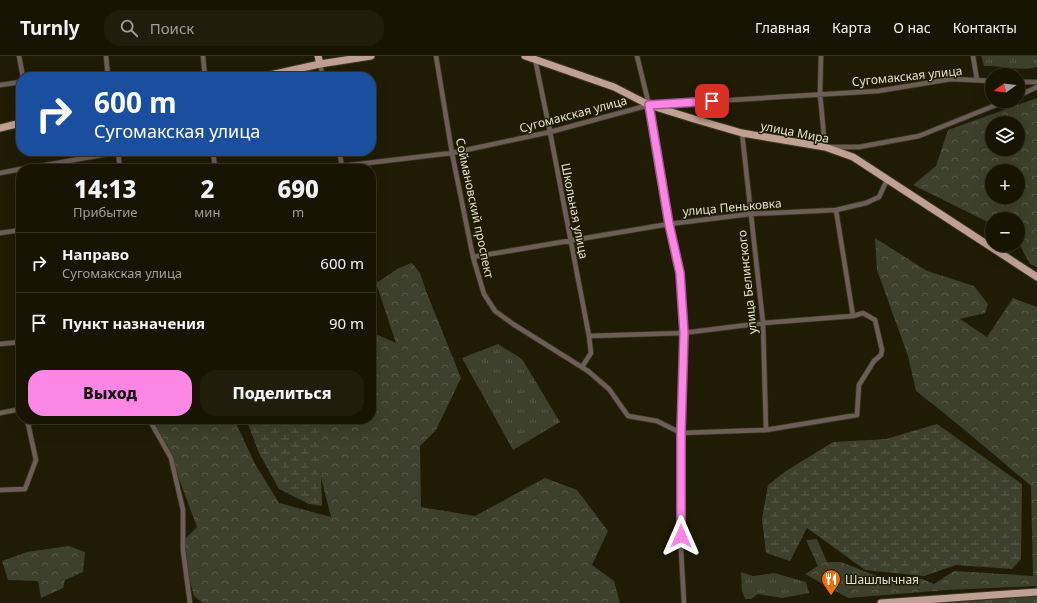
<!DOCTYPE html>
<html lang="ru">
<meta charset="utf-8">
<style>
:root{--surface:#181403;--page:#211d0d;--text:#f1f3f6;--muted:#9f9e9a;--line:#363325;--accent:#fc86e4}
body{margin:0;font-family:"Noto Sans",sans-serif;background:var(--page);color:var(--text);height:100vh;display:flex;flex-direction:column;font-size:15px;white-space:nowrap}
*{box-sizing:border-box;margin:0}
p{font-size:13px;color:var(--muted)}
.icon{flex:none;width:22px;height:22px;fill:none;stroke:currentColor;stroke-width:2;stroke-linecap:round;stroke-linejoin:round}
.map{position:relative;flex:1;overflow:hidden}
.side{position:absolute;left:16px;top:108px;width:360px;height:260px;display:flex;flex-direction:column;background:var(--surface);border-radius:16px;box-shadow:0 4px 16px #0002,0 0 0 1px var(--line)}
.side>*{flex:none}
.top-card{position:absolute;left:16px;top:16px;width:360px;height:84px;border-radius:16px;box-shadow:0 4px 16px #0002,0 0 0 1px var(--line);background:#1a4fa0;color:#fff;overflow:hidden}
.needle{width:26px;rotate:255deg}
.fabs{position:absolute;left:985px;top:12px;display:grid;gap:8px}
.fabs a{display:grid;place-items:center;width:40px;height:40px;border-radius:50%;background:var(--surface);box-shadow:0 4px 16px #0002,0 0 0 1px var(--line);font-size:20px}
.pin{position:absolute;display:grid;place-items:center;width:34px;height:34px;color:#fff;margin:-17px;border-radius:8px;box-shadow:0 2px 6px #0006}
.me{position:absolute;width:44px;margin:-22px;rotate:0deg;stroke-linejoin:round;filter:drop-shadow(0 0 3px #0008)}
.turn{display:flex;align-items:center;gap:14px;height:84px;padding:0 12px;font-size:18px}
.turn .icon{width:52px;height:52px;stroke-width:2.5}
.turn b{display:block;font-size:28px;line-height:34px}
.eta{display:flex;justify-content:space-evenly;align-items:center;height:68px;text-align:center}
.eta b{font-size:24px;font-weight:800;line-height:28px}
.primary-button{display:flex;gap:8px;margin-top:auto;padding:8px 12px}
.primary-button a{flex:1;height:46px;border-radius:16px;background:var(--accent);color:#111;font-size:16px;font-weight:800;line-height:46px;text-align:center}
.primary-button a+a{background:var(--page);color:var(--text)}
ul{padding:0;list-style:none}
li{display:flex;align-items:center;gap:12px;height:60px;padding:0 12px;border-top:1px solid var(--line)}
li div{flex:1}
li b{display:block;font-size:15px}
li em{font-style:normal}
header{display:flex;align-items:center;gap:24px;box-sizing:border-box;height:56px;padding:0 20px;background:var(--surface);border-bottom:1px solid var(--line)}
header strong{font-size:19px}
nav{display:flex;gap:22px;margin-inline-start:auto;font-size:14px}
.search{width:280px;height:36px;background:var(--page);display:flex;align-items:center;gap:10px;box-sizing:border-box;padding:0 14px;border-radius:16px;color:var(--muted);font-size:15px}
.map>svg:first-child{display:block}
.grass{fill:url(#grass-tufts)}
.forest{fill:url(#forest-crowns);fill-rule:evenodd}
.wetland{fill:url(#wetland-marsh)}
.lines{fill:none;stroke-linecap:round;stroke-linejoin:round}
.minor-casing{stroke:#3b3721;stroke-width:6}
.primary-casing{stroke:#3b3721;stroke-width:9}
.minor{stroke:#6c5d57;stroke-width:4.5}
.primary{stroke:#c0a093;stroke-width:7}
.route-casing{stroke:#a45794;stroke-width:10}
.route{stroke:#fc86e4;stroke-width:7}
.labels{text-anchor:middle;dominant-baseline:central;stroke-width:3;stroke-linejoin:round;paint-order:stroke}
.street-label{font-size:12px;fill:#e4e1d3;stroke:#201b04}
.poi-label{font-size:12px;fill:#e4e1d3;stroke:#201b04;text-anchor:start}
</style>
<header>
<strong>Turnly</strong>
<div class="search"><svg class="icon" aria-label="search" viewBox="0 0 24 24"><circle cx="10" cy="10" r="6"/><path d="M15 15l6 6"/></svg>Поиск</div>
<nav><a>Главная</a><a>Карта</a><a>О нас</a><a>Контакты</a></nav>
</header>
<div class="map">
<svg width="1037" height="547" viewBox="0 0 1037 547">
<defs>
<pattern id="grass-tufts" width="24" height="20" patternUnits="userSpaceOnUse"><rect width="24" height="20" fill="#3d402c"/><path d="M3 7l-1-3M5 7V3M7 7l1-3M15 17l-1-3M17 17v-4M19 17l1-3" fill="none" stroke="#595b4a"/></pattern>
<pattern id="forest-crowns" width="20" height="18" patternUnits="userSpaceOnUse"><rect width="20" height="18" fill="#3d402c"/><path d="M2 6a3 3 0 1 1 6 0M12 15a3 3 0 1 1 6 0" fill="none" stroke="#595b4a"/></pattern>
<pattern id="wetland-marsh" width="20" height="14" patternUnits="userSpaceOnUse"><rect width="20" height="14" fill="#3d402c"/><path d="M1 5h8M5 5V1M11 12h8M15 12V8" fill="none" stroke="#595b4a"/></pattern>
</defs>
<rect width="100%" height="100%" fill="#201b04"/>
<path class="grass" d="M 981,0 L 1037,0 L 1037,11 C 1021,16 1001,9 984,10 Z
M 498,288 L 522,303 L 560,366 L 513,394 L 462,302 Z
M 741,516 L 753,520 L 774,517 L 806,526 L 809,537 L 782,542 L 758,538 L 751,543 L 745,543 L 742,535 Z
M 1037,540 L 1037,547 L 942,547 Z"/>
<path class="forest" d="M 1037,42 L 1037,211 L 1030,208 L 1018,186 L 1018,163 L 992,163 L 992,168 L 913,129 L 936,110 L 948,74 ZM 992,67 L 1018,67 L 1018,93 L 992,93 ZM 992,115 L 1018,115 L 1018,141 L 992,141 Z
M 875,182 L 927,215 L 974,230 L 988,248 L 985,257 L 960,263 L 987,281 L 1013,242 L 1037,251 L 1037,530 L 947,534 L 848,542 L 805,518 L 818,510 L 806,484 L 817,483 L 827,506 L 841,506 L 887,524 L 922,523 L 934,528 L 954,515 L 1033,520 L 1031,430 C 993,398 955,365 916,335 L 908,300 L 877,214 Z
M 412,207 L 420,217 L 426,235 L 461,322 L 436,374 L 420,390 L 421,451 L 475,460 L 545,422 L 577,434 L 608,475 L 592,509 L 614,525 L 620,547 L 203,547 L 194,540 L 189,522 L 183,485 L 197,471 L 172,404 L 153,363 L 234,363 L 255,408 L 279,447 L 331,461 L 315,397 L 314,363 L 371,363 L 371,276 L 396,287 L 376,227 L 399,212 Z
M 69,490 L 85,496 L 83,516 L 65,524 L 63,532 L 41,542 L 38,525 L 8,524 L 2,505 L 27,496 Z"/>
<path class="wetland" d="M 371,230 L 377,258 L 371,254 Z
M 246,363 L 317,363 L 319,369 L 322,450 L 309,448 L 279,433 L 259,397 Z
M 937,368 L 1022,428 L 1021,503 L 1012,513 L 956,509 L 924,520 L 865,514 L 807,472 L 790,505 L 766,497 L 762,463 L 768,429 L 786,415 L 833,386 L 886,383 Z"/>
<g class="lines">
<g class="minor-casing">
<path id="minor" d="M 19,0 L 23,21
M 106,0 L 108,21
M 203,0 L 205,21
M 436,0 L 452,97 L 473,201 L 484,238 L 495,255 L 513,268 L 588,315 L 609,333 L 628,360 L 657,365 L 681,377 L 766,374 L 857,359 L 859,329 L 874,305 L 881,299 L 882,294 L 875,264 L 863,257 L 853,260 L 836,154
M 637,0 L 649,49 L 669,168 L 679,217 L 683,277 L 681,377 L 681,494 L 684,547
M 821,0 L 820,38 L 825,91 L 859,91 L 919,80 L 1006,45
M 973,0 L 977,24
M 535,3 L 550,76 L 589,280 L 591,297 L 582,311
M 320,8 L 323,21
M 1018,26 L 1037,26
M 0,29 L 21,26
M 1018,40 L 1037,31
M 742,77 L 763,267 L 766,374
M 118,95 L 120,113
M 213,95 L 215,113
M 339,95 L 342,110
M 24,113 L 118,96
M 328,113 L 342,110 L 452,97 L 550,76 L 649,49 L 878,35 L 951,23 L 992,25
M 0,117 L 21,113
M 0,177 L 21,174
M 473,201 L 669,168 L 750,158 L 836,154 L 866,147 L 879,141 L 887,124
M 589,280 L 683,277 L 763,267 L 853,260
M 0,288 L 21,286
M 0,357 L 21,353
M 149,363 L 171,402 L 183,454 L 183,494 L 190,547
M 0,434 L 25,433 L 36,404 L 27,363"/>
</g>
<g class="primary-casing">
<path id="primary" d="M 318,0 L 320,8
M 525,0 L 614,31 L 649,49 L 694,63 L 742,77 L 825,91 L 853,101 L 1037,221
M 261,21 L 320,8 L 371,0
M 0,72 L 21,67
M 881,547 L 1037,536"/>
</g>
<use href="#minor" class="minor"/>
<use href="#primary" class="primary"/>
</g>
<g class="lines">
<g class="route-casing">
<path id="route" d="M 681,480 L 681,377 L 684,277 L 680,217 L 669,168 L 649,49 L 712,45"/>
</g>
<use href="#route" class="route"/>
</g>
<defs>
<g id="restaurant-pin" transform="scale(1)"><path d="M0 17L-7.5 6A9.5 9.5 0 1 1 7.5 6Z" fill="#e8710a" stroke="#201b04"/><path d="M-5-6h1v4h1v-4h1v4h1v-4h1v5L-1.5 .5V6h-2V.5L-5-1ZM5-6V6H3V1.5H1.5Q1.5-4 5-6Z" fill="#fff"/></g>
</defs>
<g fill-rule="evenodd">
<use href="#restaurant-pin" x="831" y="523"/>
</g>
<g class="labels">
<g class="street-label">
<text transform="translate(907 20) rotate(-6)">Сугомакская улица</text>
<text transform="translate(573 58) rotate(-15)">Сугомакская улица</text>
<text transform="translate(795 76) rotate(11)">улица Мира</text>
<text transform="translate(732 151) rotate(-5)">улица Пеньковка</text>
<text transform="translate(475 152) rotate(78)">Соймановский проспект</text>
<text transform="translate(575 155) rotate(79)">Школьная улица</text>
<text transform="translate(747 226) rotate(-96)">улица Белинского</text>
</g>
<g class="poi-label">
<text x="845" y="523">Шашлычная</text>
</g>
</g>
</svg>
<div class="fabs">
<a><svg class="needle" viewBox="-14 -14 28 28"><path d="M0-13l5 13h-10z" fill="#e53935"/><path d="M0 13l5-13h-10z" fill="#9f9e9a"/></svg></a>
<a><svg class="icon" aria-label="layers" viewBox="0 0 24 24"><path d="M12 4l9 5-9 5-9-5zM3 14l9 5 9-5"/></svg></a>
<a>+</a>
<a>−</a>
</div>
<div class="pin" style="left:712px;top:45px;background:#d93025"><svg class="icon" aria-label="arrive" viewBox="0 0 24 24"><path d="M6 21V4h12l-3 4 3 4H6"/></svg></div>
<svg class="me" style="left:681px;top:480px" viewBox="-20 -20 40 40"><path d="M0-17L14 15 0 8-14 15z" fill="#fc86e4" stroke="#fff" stroke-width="4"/></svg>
<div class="top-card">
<div class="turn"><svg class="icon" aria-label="right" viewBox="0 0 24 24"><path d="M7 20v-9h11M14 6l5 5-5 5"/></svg><div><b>600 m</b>Сугомакская улица</div></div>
</div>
<section class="side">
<div class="eta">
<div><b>14:13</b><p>Прибытие</p></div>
<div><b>2</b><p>мин</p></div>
<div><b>690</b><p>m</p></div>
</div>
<ul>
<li><svg class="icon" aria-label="right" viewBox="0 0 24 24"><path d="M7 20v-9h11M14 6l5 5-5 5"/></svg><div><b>Направо</b><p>Сугомакская улица</p></div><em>600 m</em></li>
<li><svg class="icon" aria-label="arrive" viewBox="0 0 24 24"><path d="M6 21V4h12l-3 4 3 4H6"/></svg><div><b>Пункт назначения</b></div><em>90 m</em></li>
</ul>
<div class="primary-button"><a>Выход</a><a>Поделиться</a></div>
</section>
</div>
